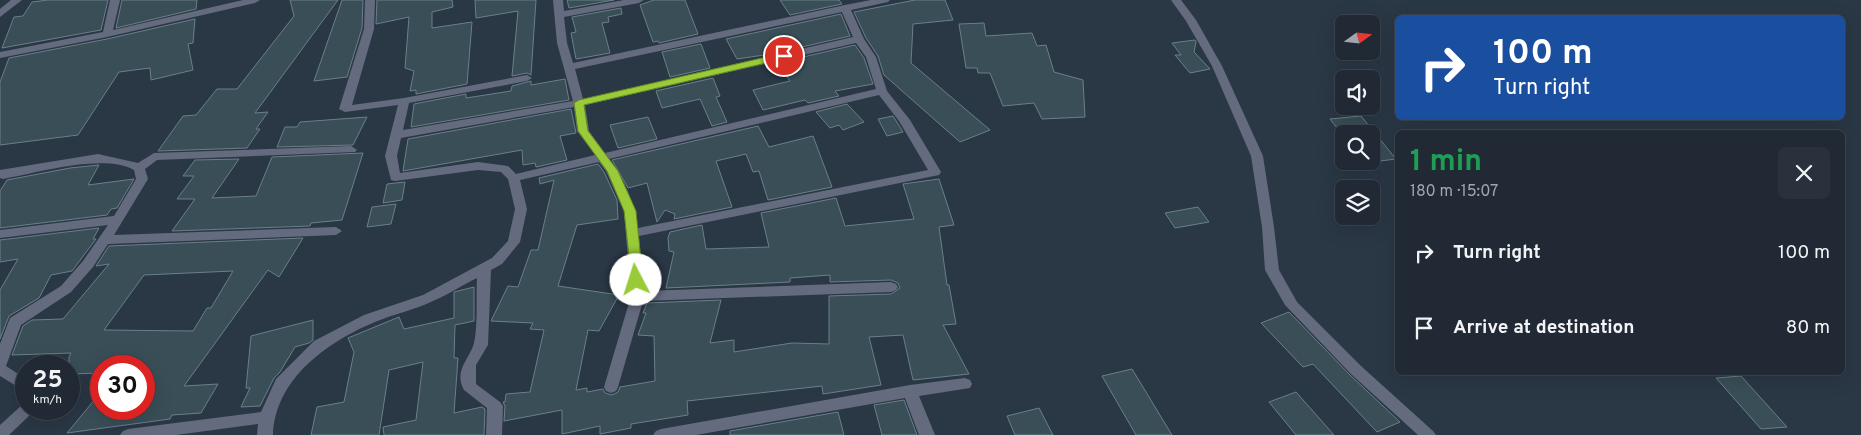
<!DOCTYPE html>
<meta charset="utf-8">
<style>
:root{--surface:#202934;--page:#28313c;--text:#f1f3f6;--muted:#a2a6ac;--line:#3d454f}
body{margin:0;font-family:Overpass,sans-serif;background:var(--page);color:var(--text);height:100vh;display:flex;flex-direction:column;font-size:19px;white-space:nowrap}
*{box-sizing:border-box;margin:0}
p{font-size:16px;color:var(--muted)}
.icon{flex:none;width:28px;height:28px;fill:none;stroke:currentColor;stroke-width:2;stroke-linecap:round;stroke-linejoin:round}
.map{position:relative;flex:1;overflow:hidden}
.panel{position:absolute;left:1395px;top:130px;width:450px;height:245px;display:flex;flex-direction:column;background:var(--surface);border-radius:8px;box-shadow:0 5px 20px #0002,0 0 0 1px var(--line)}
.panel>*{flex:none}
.top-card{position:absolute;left:1395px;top:15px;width:450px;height:105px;border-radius:8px;box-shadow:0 5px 20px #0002,0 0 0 1px var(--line);background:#1a4fa0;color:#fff;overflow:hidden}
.needle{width:32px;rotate:75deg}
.tools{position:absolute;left:1335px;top:15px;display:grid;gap:10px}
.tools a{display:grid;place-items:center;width:45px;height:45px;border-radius:8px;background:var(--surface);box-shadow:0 5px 20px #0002,0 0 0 1px var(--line);font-size:25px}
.speed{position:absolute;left:15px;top:355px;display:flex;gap:10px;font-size:25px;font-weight:700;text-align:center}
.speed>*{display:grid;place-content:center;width:65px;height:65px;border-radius:50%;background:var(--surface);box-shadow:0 5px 20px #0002,0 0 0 1px var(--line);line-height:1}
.speed small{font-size:12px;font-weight:400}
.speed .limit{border:8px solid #d22;background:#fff;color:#111}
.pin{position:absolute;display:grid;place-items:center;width:42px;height:42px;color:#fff;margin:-21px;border:2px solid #fff;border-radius:50%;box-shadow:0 1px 5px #0007}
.me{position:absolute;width:55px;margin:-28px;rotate:355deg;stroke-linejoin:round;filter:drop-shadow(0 0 4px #0008)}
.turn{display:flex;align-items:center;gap:18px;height:105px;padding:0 15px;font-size:22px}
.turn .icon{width:65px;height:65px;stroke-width:2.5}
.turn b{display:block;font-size:35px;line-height:42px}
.round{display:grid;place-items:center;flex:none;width:52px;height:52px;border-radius:8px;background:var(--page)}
.overview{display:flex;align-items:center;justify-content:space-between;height:85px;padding:0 15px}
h1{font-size:30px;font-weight:700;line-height:38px;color:#1e9e55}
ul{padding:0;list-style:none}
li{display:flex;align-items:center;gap:15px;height:75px;padding:0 15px}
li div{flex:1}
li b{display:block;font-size:19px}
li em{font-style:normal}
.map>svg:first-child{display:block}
.building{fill:#394e57;stroke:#6a8089;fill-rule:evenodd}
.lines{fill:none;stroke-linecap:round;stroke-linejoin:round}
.minor{fill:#656b7e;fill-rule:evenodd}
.tertiary{fill:#656b7e;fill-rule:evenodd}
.route{fill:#98cb37;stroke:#638424}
</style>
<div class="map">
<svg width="1861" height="435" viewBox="0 0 1861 435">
<rect width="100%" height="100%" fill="#2a3745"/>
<path class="building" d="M 48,0 L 108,0 L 101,30 L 2,48 L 14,17 L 23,16 L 32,2 Z
M 122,0 L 197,0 L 196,9 L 116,28 Z
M 290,0 L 338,0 L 255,113 L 268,112 L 256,129 L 260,129 L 247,148 L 158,151 L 183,116 L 196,115 L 217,89 L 237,89 L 294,16 Z
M 342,0 L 363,0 L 362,28 L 347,77 L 314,81 Z
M 377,0 L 452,0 L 453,7 L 432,12 L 432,28 L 472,22 L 467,84 L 416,94 L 416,90 L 410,91 L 414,71 L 405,68 L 409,17 L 376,24 Z
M 475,0 L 536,0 L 531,75 L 527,73 L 512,76 L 518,11 L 476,18 Z
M 567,0 L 614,0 L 569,8 Z
M 654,0 L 685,0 L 698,34 L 659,43 L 658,41 L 653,42 L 640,5 Z
M 780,0 L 839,0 L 842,4 L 790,15 Z
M 915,0 L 945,0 L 953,20 L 913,24 L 911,63 L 990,130 L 960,142 L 884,75 L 878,56 L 866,38 L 854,12 Z
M 621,8 L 622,14 L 608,17 L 609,22 L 602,23 L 610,53 L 576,59 L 571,33 L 576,32 L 572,17 Z
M 841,14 L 850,36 L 771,54 L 737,59 L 726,39 Z
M 195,19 L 193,43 L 188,44 L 193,70 L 151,80 L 150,68 L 119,72 L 78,135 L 0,145 L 0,82 L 9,58 L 107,39 Z
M 984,23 L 986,36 L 1032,33 L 1037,46 L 1046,45 L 1054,72 L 1083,80 L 1085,117 L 1042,119 L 1034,103 L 1003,106 L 990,73 L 978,73 L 977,68 L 966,68 L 959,24 Z
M 1195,40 L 1196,42 L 1194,52 L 1210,69 L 1190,73 L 1175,55 L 1181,55 L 1172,43 Z
M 701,44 L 710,68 L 670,77 L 662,52 Z
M 855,45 L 864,58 L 873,84 L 835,91 L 839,96 L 808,103 L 805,100 L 763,110 L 753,90 L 790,81 L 777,63 Z
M 713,78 L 720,96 L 716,97 L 727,122 L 712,126 L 700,99 L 662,108 L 656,91 Z
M 565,79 L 569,100 L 411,127 L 414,104 L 466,94 L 466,98 L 511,91 L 512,86 L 531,81 L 531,85 Z
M 847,104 L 864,122 L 843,130 L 839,125 L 830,128 L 816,112 Z
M 571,109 L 576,133 L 560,136 L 567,160 L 536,167 L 535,163 L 523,165 L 522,150 L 403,171 L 408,139 Z
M 893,116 L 903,132 L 887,136 L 878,119 Z
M 1361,116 L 1374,132 L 1396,159 L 1364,163 L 1363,161 L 1371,161 L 1371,134 L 1344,134 L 1344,137 L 1330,119 Z
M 367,117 L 353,145 L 277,147 L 285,127 L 297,127 L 300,122 Z
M 648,117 L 657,139 L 618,148 L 610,125 Z
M 758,126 L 769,147 L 813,136 L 832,187 L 768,200 L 759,171 L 753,172 L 746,154 L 716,161 L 732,207 L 674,219 L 675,214 L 665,210 L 657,222 L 647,183 L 628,188 L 612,160 Z
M 363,153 L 342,220 L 311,223 L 310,226 L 172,231 L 195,199 L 177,199 L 194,176 L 183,176 L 195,160 L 239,159 L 212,198 L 256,196 L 272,157 Z
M 598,164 L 604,172 L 617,200 L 618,219 L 577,225 L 558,286 L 619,295 L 599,331 L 588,330 L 576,390 L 587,388 L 587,392 L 603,389 L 605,393 L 612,395 L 618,392 L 620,387 L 655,381 L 654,336 L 638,335 L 646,313 L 643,313 L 647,303 L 721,300 L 710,343 L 734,340 L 734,352 L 792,343 L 829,344 L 829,296 L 891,294 L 900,288 L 898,283 L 891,280 L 830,282 L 830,275 L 790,278 L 790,282 L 666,288 L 674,252 L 669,251 L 668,238 L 670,232 L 702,225 L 706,249 L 769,247 L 761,213 L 836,198 L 845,226 L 914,219 L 903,184 L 939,179 L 954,225 L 939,227 L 947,285 L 949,285 L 956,324 L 943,325 L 969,374 L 913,380 L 903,335 L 869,337 L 881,385 L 823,394 L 822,386 L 687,401 L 688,415 L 631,424 L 631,428 L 600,434 L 600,426 L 562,434 L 562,410 L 504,421 L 505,406 L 503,402 L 505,402 L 506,394 L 530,392 L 544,330 L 530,329 L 533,323 L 491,321 L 508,286 L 518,287 L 531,250 L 538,250 L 554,180 L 540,184 L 539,178 Z
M 99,165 L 88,185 L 134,179 L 117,208 L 111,209 L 107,215 L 0,228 L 0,191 L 7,180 L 70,168 Z
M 405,182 L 402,200 L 383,203 L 387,184 Z
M 396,204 L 391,224 L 367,227 L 372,207 Z
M 1198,207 L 1209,222 L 1175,228 L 1165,213 Z
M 99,228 L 93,239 L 96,239 L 72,271 L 51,275 L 39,298 L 9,316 L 0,339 L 0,290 L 18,259 L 0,262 L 0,240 Z
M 303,238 L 279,277 L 268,270 L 184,386 L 218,384 L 201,413 L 172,415 L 170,419 L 67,433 L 101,392 L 101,409 L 144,409 L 144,366 L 101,366 L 101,373 L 69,374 L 69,357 L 71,353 L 12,355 L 23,326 L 32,320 L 63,319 L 109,264 L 96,266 L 109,246 ZM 233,271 L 211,308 L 207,308 L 193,331 L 104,330 L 144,275 Z
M 474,287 L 474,321 L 455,325 L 454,358 L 458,358 L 454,413 L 482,407 L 485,409 L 484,435 L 384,435 L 383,427 L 416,420 L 423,362 L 389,370 L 379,435 L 311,435 L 317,407 L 344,402 L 354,352 L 348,338 L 399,317 L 404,329 L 454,318 L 454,292 Z
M 1289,312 L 1350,375 L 1400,422 L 1377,432 L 1313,364 L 1303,367 L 1261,323 Z
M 313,320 L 313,340 L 309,343 L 295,347 L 280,372 L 274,378 L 260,406 L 241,407 L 250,388 L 246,388 L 251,336 Z
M 1132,369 L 1172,435 L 1136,435 L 1102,376 Z
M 1741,376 L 1787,427 L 1761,429 L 1716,378 Z
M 1296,392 L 1334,435 L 1296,435 L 1269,402 Z
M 904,400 L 917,435 L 882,435 L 874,405 Z
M 1039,408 L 1053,435 L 1015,435 L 1007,416 Z
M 838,412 L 844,435 L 730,435 L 730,431 Z"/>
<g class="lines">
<path class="minor" d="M 11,0 L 22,0 L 0,17 L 0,9 Z
M 110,0 L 120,0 L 113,30 L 243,0 L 260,0 L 255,3 L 107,37 L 0,58 L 0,52 L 103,32 Z
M 365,0 L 375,0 L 374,29 L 352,105 L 404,98 L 527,75 L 532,78 L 527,81 L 409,103 L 403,130 L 573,101 L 557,43 L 553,0 L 563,0 L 564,11 L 624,0 L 644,0 L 639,3 L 564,17 L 567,43 L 573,63 L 845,5 L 871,0 L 890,0 L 888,2 L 851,10 L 864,39 L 876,57 L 887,91 L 910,120 L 941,172 L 939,175 L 639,236 L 644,291 L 891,282 L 896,284 L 898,287 L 896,290 L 891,292 L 643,301 L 618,387 L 616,391 L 611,393 L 606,391 L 604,387 L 631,296 L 624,211 L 606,171 L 599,162 L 520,180 L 527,209 L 520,242 L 502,264 L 491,270 L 488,345 L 476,365 L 476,384 L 500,402 L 503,406 L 502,435 L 486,435 L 487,408 L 464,390 C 453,370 470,359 474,343 C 478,326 476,297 477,278 C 462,285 448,295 433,301 C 414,310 394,314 375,322 C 327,342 275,379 273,435 L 257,435 L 258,424 L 176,435 L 120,435 L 123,431 L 128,429 L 261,412 L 276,379 L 314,341 L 364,315 L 423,295 L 492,258 L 508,241 L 515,209 L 508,179 L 501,172 L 478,170 L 395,181 L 391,180 L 385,156 L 398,105 L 345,112 L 339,109 L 364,29 ZM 842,12 L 853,37 L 583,99 L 575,69 ZM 856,43 L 866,57 L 876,89 L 605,153 L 589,131 L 585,105 ZM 879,95 L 899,121 L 928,170 L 638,228 C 635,203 624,179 609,159 ZM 574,107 L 577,131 L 595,155 L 516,174 L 508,166 L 478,162 L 400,173 L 397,156 L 401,138 Z
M 351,146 L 357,150 L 355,152 L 157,160 L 145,169 L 148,179 L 114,235 L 336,227 L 342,231 L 336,235 L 108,244 L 93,267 L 71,292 L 21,325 L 6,366 L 26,379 L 26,392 L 0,376 L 0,344 L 10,318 L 61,286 L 83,261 L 108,225 L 0,238 L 0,230 L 114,216 L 136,179 L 134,170 C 104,153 37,173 3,179 L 0,178 L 0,170 L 98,154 L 138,163 L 154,153 Z
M 965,378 L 970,380 L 972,384 L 970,388 L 919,396 L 935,435 L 919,435 L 905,398 L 696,435 L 653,435 L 656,431 L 661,429 L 910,385 Z
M 26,403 L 26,409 L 34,409 L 32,413 L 9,435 L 0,435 L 0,425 L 22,405 Z"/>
<path class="tertiary" d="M 1171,0 L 1181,0 L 1196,20 L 1222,66 L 1263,156 L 1274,227 L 1279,270 L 1297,302 L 1361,366 L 1433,431 L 1436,435 L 1418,435 L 1351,374 L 1285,305 L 1265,270 L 1262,227 L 1251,156 L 1212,66 L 1186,21 Z"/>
</g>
<path class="route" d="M 784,53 L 789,56 L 788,58 L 584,105 L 588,131 L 618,171 L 636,211 L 643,280 L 636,284 L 632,283 L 624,211 L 607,171 L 578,131 L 574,103 L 579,100 Z"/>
</svg>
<div class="tools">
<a><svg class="needle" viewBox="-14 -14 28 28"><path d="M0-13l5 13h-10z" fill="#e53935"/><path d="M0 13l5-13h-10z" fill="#a2a6ac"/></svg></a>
<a><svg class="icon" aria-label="sound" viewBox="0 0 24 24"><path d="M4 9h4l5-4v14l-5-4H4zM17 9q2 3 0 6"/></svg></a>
<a><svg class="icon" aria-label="search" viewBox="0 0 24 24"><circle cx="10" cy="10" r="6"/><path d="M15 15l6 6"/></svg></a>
<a><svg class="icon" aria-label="layers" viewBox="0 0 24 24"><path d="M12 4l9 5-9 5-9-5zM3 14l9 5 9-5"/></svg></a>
</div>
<div class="speed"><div>25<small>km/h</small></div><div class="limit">30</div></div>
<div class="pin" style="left:784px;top:56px;background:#d93025"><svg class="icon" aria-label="arrive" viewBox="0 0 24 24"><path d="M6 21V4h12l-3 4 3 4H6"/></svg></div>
<svg class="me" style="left:636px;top:280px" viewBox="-20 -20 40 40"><circle r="19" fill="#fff"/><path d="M0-13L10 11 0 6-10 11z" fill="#98cb37"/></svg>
<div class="top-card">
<div class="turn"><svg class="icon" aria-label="right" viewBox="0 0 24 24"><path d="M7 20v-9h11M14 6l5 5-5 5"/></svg><div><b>100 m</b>Turn right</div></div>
</div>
<section class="panel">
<div class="overview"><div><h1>1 min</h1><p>180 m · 15:07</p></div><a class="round"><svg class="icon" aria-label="close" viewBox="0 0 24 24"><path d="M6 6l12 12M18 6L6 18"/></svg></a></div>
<ul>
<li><svg class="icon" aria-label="right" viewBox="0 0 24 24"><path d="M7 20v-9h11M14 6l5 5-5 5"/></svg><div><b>Turn right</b></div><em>100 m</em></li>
<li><svg class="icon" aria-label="arrive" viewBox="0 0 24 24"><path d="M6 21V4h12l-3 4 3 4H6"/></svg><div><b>Arrive at destination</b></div><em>80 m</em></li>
</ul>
</section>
</div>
